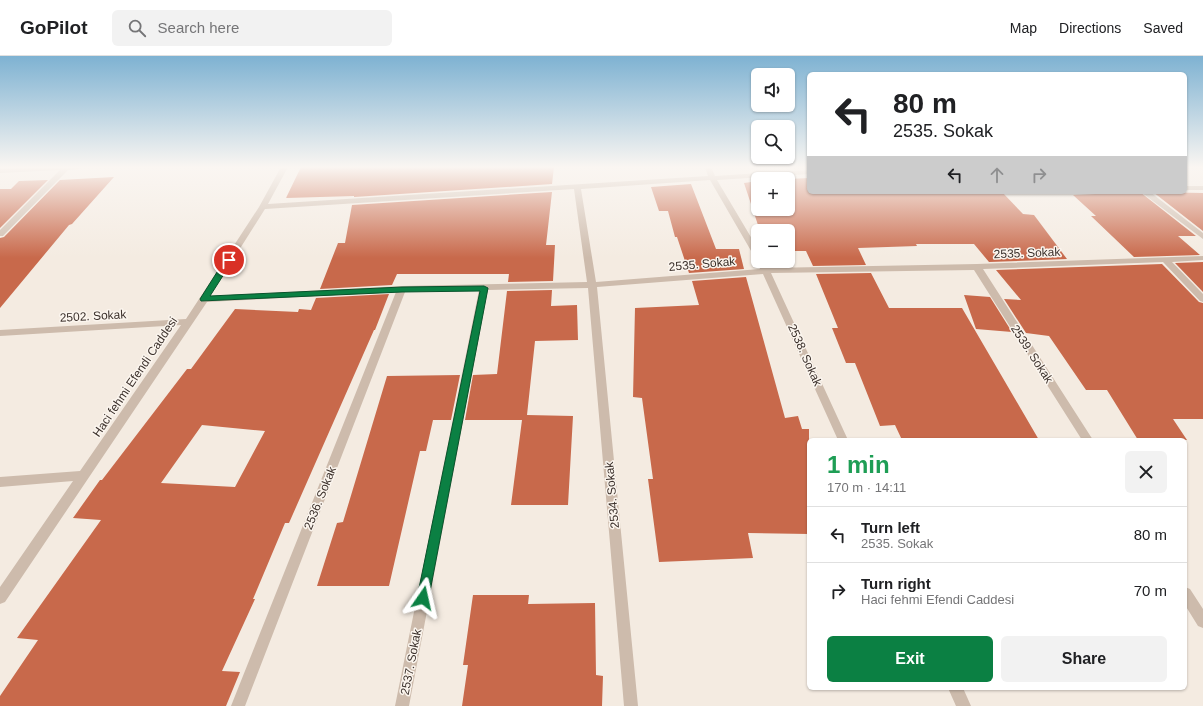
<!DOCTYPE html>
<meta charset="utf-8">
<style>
:root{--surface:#fff;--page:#f2f2f2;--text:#202124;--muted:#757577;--line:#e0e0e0;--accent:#0b8043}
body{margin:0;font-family:Arial,sans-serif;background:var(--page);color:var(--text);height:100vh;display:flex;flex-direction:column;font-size:15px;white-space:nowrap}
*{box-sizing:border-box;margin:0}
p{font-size:13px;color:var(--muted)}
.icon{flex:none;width:22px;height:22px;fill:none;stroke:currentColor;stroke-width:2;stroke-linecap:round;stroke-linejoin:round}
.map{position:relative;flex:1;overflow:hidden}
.sheet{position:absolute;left:807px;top:382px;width:380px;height:252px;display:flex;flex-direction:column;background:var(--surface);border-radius:6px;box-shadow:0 1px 3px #0004}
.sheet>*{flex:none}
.guide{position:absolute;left:807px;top:16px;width:380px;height:122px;border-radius:6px;box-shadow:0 1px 3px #0004;background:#fff;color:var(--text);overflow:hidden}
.fabs{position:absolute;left:751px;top:12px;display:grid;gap:8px}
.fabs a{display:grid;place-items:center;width:44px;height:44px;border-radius:6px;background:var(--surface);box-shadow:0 1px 3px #0004;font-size:20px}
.pin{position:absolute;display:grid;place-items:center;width:34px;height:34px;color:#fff;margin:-17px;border:2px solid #fff;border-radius:50%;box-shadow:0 1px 4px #0007}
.me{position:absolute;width:44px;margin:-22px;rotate:11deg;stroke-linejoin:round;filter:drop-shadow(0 0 3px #0008)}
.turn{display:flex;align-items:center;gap:14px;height:84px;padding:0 20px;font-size:18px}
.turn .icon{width:52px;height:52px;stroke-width:2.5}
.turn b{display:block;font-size:28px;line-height:34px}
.lanes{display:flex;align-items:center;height:38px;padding:0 20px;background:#0003;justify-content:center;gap:20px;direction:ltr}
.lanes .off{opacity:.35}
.round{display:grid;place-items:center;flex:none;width:42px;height:42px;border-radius:6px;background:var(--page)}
.headline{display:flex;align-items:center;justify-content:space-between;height:68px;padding:0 20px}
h1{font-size:24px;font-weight:600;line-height:30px;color:#1e9e55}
.button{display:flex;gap:8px;margin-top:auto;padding:8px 20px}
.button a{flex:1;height:46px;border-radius:6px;background:var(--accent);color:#fff;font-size:16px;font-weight:600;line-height:46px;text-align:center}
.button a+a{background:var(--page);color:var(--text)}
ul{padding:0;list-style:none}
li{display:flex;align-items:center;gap:12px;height:56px;padding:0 20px;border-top:1px solid var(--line)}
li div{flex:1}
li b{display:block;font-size:15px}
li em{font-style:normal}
header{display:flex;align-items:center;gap:24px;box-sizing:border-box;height:56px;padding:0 20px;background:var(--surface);border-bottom:1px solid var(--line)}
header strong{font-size:19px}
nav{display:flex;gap:22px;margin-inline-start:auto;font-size:14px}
.search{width:280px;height:36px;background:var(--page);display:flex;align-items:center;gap:10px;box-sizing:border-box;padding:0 14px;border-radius:6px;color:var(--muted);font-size:15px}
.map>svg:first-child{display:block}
.building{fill:#c8694b;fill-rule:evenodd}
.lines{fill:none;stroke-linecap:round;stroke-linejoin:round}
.minor{fill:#cdbbac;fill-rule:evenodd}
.route{fill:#0b8043;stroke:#07532c}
.labels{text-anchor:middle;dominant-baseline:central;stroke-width:3;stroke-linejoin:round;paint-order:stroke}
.street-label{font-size:12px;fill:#3b302b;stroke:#fbf5ee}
</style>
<header>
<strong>GoPilot</strong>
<div class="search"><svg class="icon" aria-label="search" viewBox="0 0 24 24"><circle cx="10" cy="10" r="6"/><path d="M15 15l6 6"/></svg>Search here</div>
<nav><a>Map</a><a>Directions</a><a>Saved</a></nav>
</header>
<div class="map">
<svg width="1203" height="650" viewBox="0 0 1203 650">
<rect width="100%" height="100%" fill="#f4ebe1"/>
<path class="building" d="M 301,111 L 554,111 L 552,128 L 354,141 L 354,140 L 286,142 Z
M 114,121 L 72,168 L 69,169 L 0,252 L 0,182 L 4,181 L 60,124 Z
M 809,122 L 809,136 L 1002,136 L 1023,158 L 1034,159 L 1067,203 L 989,206 L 974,188 L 916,188 L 917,190 L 858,192 L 866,209 L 813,210 L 806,195 L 788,195 L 788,175 L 760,175 L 744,127 L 758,125 L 758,153 L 788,153 L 788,123 Z
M 48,124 L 0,172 L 0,133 L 11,133 L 19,125 Z
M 691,128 L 716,193 L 739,193 L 744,213 L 689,217 L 677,181 L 675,181 L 668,155 L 659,155 L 651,131 Z
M 552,136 L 546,189 L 555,189 L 553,225 L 508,226 L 509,218 L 397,218 L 392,229 L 320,233 L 338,187 L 345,187 L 352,149 Z
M 1140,136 L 1196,180 L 1178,180 L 1200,199 L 1134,201 L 1091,160 L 1096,160 L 1073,139 Z
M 1153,136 L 1203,137 L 1203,175 Z
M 1203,206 L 1203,236 L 1175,207 Z
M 1162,208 L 1199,246 L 1203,247 L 1203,363 L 1173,363 L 1187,384 L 1138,384 L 1107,334 L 1086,334 L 1049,280 L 1026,277 L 1004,243 L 1021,244 L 996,214 Z
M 871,217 L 889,252 L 962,252 L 1039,384 L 902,384 L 895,369 L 880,370 L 855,307 L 846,307 L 832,272 L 838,272 L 816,218 Z
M 746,221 L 785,362 L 798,360 L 802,373 L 809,373 L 809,478 L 748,477 L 753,502 L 659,506 L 648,423 L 653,423 L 642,342 L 633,341 L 635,252 L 699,249 L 692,225 Z
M 552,234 L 551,250 L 577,249 L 578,284 L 535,285 L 527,359 L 573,360 L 568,449 L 511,449 L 522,364 L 465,364 L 473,319 L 497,318 L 507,235 Z
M 389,238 L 375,274 L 374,274 L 289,467 L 285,467 L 253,543 L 255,543 L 222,615 L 240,616 L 226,650 L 0,650 L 0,640 L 38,584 L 17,582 L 101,464 L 73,462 L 100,424 L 102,424 L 187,313 L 191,313 L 235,253 L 298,256 L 299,253 L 311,254 L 316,242 ZM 202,369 L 265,375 L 235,431 L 161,427 Z
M 964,239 L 990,241 L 1012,276 L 976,273 Z
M 460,319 L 451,364 L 433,364 L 426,395 L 420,395 L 389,530 L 317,530 L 337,467 L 343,466 L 387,320 Z
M 473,539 L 529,539 L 528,548 L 595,547 L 596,619 L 603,620 L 602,650 L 462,650 L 468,609 L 463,609 Z"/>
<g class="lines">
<path class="minor" d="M 35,111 L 81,111 L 78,113 L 68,114 L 3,180 L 0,180 L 0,174 L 60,114 L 0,117 L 0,113 Z
M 281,111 L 288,111 L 268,148 L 708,120 L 705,111 L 711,111 L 715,120 L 809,114 L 809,118 L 717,124 L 758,193 L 758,202 L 754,200 L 710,124 L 581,133 L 596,226 L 760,213 L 757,205 L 758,203 L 758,205 L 765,205 L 769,212 L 977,208 L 1203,200 L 1203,204 L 1172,206 L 1203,238 L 1203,246 L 1200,245 L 1163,206 L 983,213 L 1093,384 L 1082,384 L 974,214 L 771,217 L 848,384 L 838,384 L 763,218 L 597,231 L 638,650 L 624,650 L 588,232 L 488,234 L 409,650 L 395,650 L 479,234 L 405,236 L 245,650 L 231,650 L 396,236 L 207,246 L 5,546 L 0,548 L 0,531 L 73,425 L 0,431 L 0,421 L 80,415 L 181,269 L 0,280 L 0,274 L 186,263 L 259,151 ZM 574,133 L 587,226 L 402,230 L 210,240 L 265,153 Z
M 1185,130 L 1203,130 L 1203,134 L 1185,134 Z
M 1141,136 L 1150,136 L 1203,177 L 1203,183 Z
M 1185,531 L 1190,533 L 1203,553 L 1203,572 L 1198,570 L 1185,549 Z
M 948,632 L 963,632 L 971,650 L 956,650 Z"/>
</g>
<linearGradient id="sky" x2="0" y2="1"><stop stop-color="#7eb2d2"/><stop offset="0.55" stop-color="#faf6f2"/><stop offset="1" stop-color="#faf6f2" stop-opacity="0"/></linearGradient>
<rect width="1203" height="202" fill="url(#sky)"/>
<path class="route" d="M 226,202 L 229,202 L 233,204 L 210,240 L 402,231 L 484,230 L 488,232 L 428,546 L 423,547 L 419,546 L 417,542 L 480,235 L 402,236 L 201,245 L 200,243 Z"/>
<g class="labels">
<g class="street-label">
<text transform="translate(1027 197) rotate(-2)">2535. Sokak</text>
<text transform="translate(702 208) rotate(-5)">2535. Sokak</text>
<text transform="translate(93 260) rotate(-3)">2502. Sokak</text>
<text transform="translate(1032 298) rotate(57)">2539. Sokak</text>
<text transform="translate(805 299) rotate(66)">2538. Sokak</text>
<text transform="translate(135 321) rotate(-56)">Haci fehmi Efendi Caddesi</text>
<text transform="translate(612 439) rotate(-95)">2534. Sokak</text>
<text transform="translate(320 442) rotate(-68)">2536. Sokak</text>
<text transform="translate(411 606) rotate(-79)">2537. Sokak</text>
</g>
</g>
</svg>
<div class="fabs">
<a><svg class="icon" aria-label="sound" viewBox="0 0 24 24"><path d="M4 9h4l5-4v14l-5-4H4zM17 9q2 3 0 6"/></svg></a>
<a><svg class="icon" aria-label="search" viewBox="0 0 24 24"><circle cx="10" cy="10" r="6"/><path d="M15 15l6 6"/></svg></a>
<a>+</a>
<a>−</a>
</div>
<div class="pin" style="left:229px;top:204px;background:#d93025"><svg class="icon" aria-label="arrive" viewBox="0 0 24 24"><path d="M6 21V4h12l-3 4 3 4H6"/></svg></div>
<svg class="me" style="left:423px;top:542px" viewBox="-20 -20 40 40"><path d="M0-17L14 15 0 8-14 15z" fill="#0b8043" stroke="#fff" stroke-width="4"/></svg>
<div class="guide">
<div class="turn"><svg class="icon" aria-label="left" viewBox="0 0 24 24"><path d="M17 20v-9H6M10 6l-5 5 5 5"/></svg><div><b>80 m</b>2535. Sokak</div></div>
<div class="lanes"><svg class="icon" aria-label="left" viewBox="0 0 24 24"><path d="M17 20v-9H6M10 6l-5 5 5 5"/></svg><svg class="icon off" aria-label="ahead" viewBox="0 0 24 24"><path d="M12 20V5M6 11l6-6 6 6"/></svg><svg class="icon off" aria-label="right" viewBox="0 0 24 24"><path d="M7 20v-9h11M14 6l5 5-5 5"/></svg></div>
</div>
<section class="sheet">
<div class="headline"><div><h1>1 min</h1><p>170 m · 14:11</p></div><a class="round"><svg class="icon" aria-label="close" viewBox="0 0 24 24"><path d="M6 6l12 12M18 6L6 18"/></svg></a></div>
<ul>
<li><svg class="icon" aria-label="left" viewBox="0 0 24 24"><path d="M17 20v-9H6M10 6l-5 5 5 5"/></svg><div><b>Turn left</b><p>2535. Sokak</p></div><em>80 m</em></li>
<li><svg class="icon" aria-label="right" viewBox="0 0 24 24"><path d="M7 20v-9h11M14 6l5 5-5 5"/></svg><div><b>Turn right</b><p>Haci fehmi Efendi Caddesi</p></div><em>70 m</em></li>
</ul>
<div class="button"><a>Exit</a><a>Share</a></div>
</section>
</div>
